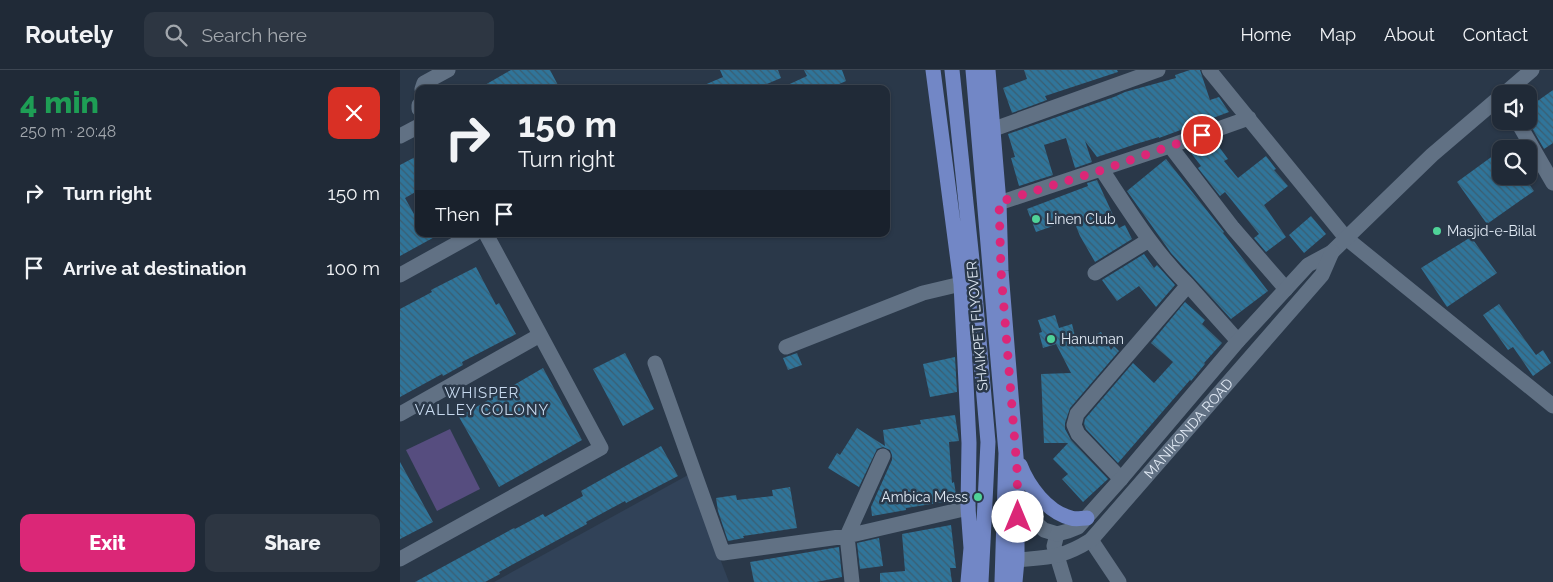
<!DOCTYPE html>
<meta charset="utf-8">
<style>
:root{--surface:#202a37;--page:#2d3642;--text:#f1f3f6;--muted:#a2a7ad;--line:#3d4652;--accent:#db2777}
body{margin:0;font-family:Raleway,sans-serif;background:var(--page);color:var(--text);height:100vh;display:flex;flex-direction:column;font-size:19px;white-space:nowrap}
*{box-sizing:border-box;margin:0}
p{font-size:16px;color:var(--muted)}
.icon{flex:none;width:28px;height:28px;fill:none;stroke:currentColor;stroke-width:2;stroke-linecap:round;stroke-linejoin:round}
.map{position:relative;flex:1;overflow:hidden}
.details{display:flex;flex-direction:column;background:var(--surface);width:400px}
.details>*{flex:none}
.guide{position:absolute;left:15px;top:15px;width:475px;height:152px;border-radius:10px;box-shadow:0 1px 4px #0004,0 0 0 1px var(--line);background:#202a37;color:var(--text);overflow:hidden}
.fabs{position:absolute;left:1092px;top:15px;display:grid;gap:10px}
.fabs a{display:grid;place-items:center;width:45px;height:45px;border-radius:10px;background:var(--surface);box-shadow:0 1px 4px #0004,0 0 0 1px var(--line);font-size:25px}
.pin{position:absolute;display:grid;place-items:center;width:42px;height:42px;color:#fff;margin:-21px;border:2px solid #fff;border-radius:50%;box-shadow:0 1px 5px #0007}
.me{position:absolute;width:55px;margin:-28px;rotate:0deg;stroke-linejoin:round;filter:drop-shadow(0 0 4px #0008)}
.turn{display:flex;align-items:center;gap:18px;height:105px;padding:0 20px;font-size:22px}
.turn .icon{width:65px;height:65px;stroke-width:2.5}
.turn b{display:block;font-size:35px;line-height:42px}
.then{display:flex;align-items:center;height:48px;padding:0 20px;background:#0003;gap:10px;font-size:19px}
.round{display:grid;place-items:center;flex:none;width:52px;height:52px;border-radius:10px;background:var(--page)}
.overview{display:flex;align-items:center;justify-content:space-between;height:85px;padding:0 20px}
h1{font-size:30px;font-weight:800;line-height:38px;color:#1e9e55}
.cta{display:flex;gap:10px;margin-top:auto;padding:10px 20px}
.cta a{flex:1;height:58px;border-radius:10px;background:var(--accent);color:#fff;font-size:20px;font-weight:800;line-height:58px;text-align:center}
.cta a+a{background:var(--page);color:var(--text)}
ul{padding:0;list-style:none}
li{display:flex;align-items:center;gap:15px;height:75px;padding:0 20px}
li div{flex:1}
li b{display:block;font-size:19px}
li em{font-style:normal}
header{display:flex;align-items:center;gap:30px;box-sizing:border-box;height:70px;padding:0 25px;background:var(--surface);border-bottom:1px solid var(--line)}
header strong{font-size:24px}
nav{display:flex;gap:28px;margin-inline-start:auto;font-size:18px}
.search{width:350px;height:45px;background:var(--page);display:flex;align-items:center;gap:12px;box-sizing:border-box;padding:0 18px;border-radius:10px;color:var(--muted);font-size:19px}
main{display:flex;flex:1;min-height:0}
.map>svg:first-child{display:block}
.built{fill:#314258}
.park{fill:#564d7f}
.building{fill:url(#building-back-hatch)}
.lines{fill:none;stroke-linecap:round;stroke-linejoin:round}
.street{stroke:#617184;stroke-width:15}
.secondary{stroke:#617184;stroke-width:15}
.primary{stroke:#7287c6;stroke-width:15}
.route{stroke:#db2777;stroke-width:9;stroke-dasharray:0 16.2}
.poi-dot{fill:#4fd398;stroke:#2a3849;stroke-width:2}
.labels{text-anchor:middle;dominant-baseline:central;stroke-width:5;stroke-linejoin:round;paint-order:stroke}
.poi-label{font-size:14px;fill:#e0e9f4;stroke:#2a3849;text-anchor:start}
.street-label{font-size:14px;fill:#e0e9f4;stroke:#2a3849}
.neighbourhood-label{font-size:15px;letter-spacing:1px;fill:#c7d9ee;stroke:#2a3849}
</style>
<header>
<strong>Routely</strong>
<div class="search"><svg class="icon" aria-label="search" viewBox="0 0 24 24"><circle cx="10" cy="10" r="6"/><path d="M15 15l6 6"/></svg>Search here</div>
<nav><a>Home</a><a>Map</a><a>About</a><a>Contact</a></nav>
</header>
<main>
<section class="details">
<div class="overview"><div><h1>4 min</h1><p>250 m · 20:48</p></div><a class="round" style="background:#d93025;color:#fff"><svg class="icon" aria-label="close" viewBox="0 0 24 24"><path d="M6 6l12 12M18 6L6 18"/></svg></a></div>
<ul>
<li><svg class="icon" aria-label="right" viewBox="0 0 24 24"><path d="M7 20v-9h11M14 6l5 5-5 5"/></svg><div><b>Turn right</b></div><em>150 m</em></li>
<li><svg class="icon" aria-label="arrive" viewBox="0 0 24 24"><path d="M6 21V4h12l-3 4 3 4H6"/></svg><div><b>Arrive at destination</b></div><em>100 m</em></li>
</ul>
<div class="cta"><a>Exit</a><a>Share</a></div>
</section>
<div class="map">
<svg width="1153" height="512" viewBox="0 0 1153 512">
<defs>
<pattern id="building-back-hatch" width="6" height="6" patternUnits="userSpaceOnUse" patternTransform="scale(1.25)"><rect width="6" height="6" fill="#30759a"/><path d="M-1 5l2 2M0 0l6 6M5-1l2 2" fill="none" stroke="#3a5e72"/></pattern>
</defs>
<rect width="100%" height="100%" fill="#2a3849"/>
<path class="built" d="M 288,405 L 329,512 L 94,512 Z"/>
<path class="park" d="M 50,359 L 80,419 L 37,441 L 6,380 Z"/>
<path class="building" d="M 111,0 L 150,0 L 160,19 L 78,19 Z
M 320,0 L 378,0 L 381,8 L 355,19 L 295,19 L 323,7 Z
M 404,0 L 442,0 L 446,11 L 428,19 L 379,19 L 407,6 Z
M 624,0 L 717,0 L 718,2 L 645,26 L 647,30 L 612,43 L 603,18 L 627,9 Z
M 790,0 L 800,0 L 810,30 L 819,27 L 829,42 L 759,68 L 759,67 L 736,74 L 697,87 L 685,71 L 692,92 L 675,98 L 666,68 L 644,75 L 653,105 L 619,116 L 611,88 L 615,87 L 608,64 L 714,27 L 725,22 L 776,8 L 775,5 Z
M 1153,20 L 1153,73 L 1144,79 L 1128,51 L 1129,37 Z
M 814,70 L 828,89 L 824,91 L 838,108 L 866,86 L 876,99 L 874,100 L 888,116 L 864,135 L 886,167 L 866,182 L 854,168 L 859,164 L 825,122 L 820,126 L 798,98 L 801,96 L 791,83 L 800,75 Z
M 1101,80 L 1101,106 L 1123,106 L 1134,121 L 1087,154 L 1057,112 Z
M 19,85 L 19,120 L 5,128 L 19,153 L 19,164 L 40,164 L 0,186 L 0,95 Z
M 766,89 L 824,162 L 823,163 L 868,221 L 831,249 L 771,183 L 727,121 Z
M 697,110 L 719,158 L 725,155 L 732,169 L 695,192 L 680,166 L 673,149 L 636,162 L 627,139 L 688,116 L 687,113 Z
M 911,146 L 926,164 L 904,183 L 889,165 Z
M 1071,167 L 1097,203 L 1047,237 L 1021,198 Z
M 744,184 L 754,198 L 757,195 L 775,215 L 756,237 L 739,216 L 717,231 L 702,210 Z
M 76,197 L 96,235 L 99,233 L 116,264 L 62,292 L 63,295 L 43,306 L 42,304 L 0,327 L 0,239 L 32,222 L 31,220 Z
M 785,232 L 805,250 L 802,254 L 822,273 L 804,293 L 805,294 L 791,311 L 790,310 L 718,393 L 686,359 L 684,354 L 685,349 L 733,293 L 754,313 L 773,292 L 751,273 Z
M 1099,234 L 1136,285 L 1143,280 L 1151,293 L 1133,306 L 1113,277 L 1108,280 L 1083,245 Z
M 655,245 L 659,258 L 672,254 L 677,274 L 701,262 L 711,280 L 714,276 L 719,281 L 670,338 L 665,353 L 665,359 L 671,370 L 708,409 L 683,432 L 662,409 L 668,404 L 653,389 L 668,373 L 644,373 L 641,304 L 671,303 L 656,274 L 643,278 L 639,263 L 642,262 L 638,250 Z
M 225,283 L 254,339 L 223,356 L 193,299 Z
M 397,283 L 402,295 L 388,300 L 383,288 Z
M 555,287 L 557,322 L 530,327 L 523,294 Z
M 143,298 L 182,370 L 99,417 L 59,347 Z
M 555,345 L 559,371 L 549,372 L 552,413 L 554,412 L 557,430 L 506,438 L 506,440 L 472,446 L 471,437 L 492,390 L 492,385 L 490,380 L 483,377 L 477,379 L 459,417 L 428,398 L 437,383 L 440,385 L 457,358 L 485,376 L 483,360 L 521,354 L 520,350 Z
M 261,376 L 278,406 L 226,433 L 225,431 L 186,452 L 187,454 L 99,502 L 100,504 L 85,512 L 15,512 L 114,458 L 115,459 L 143,444 L 145,447 L 183,426 L 181,421 Z
M 0,392 L 33,452 L 0,469 Z
M 390,417 L 397,458 L 343,466 L 344,468 L 328,471 L 318,441 L 316,428 L 336,425 L 337,430 L 373,426 L 372,420 Z
M 551,455 L 556,498 L 550,498 L 552,512 L 480,512 L 480,503 L 505,501 L 502,464 Z
M 479,468 L 483,496 L 460,499 L 457,473 Z
M 439,477 L 442,507 L 416,512 L 354,512 L 350,492 Z"/>
<g class="lines">
<path class="street" d="M 809,0 L 946,168 L 1153,336
M 22,19 L 24,13 L 48,0
M 19,35 L 19,39
M 1117,51 L 1153,113
M 594,59 L 758,0
M 0,66 L 19,56
M 770,76 L 849,48
M 702,100 C 728,139 754,182 788,215
M 599,133 L 770,76 L 833,158 L 886,219
M 695,203 L 749,170
M 0,205 L 74,164
M 386,277 L 523,223 L 561,214
M 255,293 L 323,483 L 447,466 L 568,438
M 0,344 L 140,265
M 721,409 L 678,364 L 674,355 L 677,344 L 788,215 L 838,271
M 657,464 L 654,476 L 665,512
M 691,470 L 719,512
M 0,489 L 201,378 L 86,164
M 452,512 L 447,466 L 483,386"/>
<g class="secondary">
<path d="M 1104,24 L 1132,0"/>
<path d="M 618,431 L 627,445 L 644,460 L 657,464 L 668,461 L 678,457 L 721,409 L 838,271 L 908,195 L 932,182 L 1032,85 L 1101,26"/>
<path id="s1" d="M 617,490 C 651,487 662,488 691,470 L 922,205 L 932,182"/>
</g>
<path class="primary" d="M 533,0 L 561,214 L 569,373 L 568,438 L 571,478 L 568,512
M 552,0 L 572,190 L 588,372 L 581,512
M 573,0 L 606,383 L 602,512
M 588,0 L 599,133 L 601,201 L 617,399 L 617,490 L 615,512
M 620,395 C 628,416 647,442 671,448 C 676,450 682,448 687,448"/>
</g>
<g class="lines">
<path class="route" d="M 618,447 L 617,399 L 601,201 L 599,132 L 702,100 L 802,65"/>
</g>
<g class="poi-dot">
<circle cx="636" cy="149" r="5"/>
<circle cx="1037" cy="161" r="5"/>
<circle cx="651" cy="269" r="5"/>
<circle cx="578" cy="427" r="5"/>
</g>
<g class="labels">
<g class="poi-label">
<text x="646" y="149">Linen Club</text>
<text x="1047" y="161">Masjid-e-Bilal</text>
<text x="661" y="269">Hanuman</text>
<text x="568" y="427" text-anchor="end">Ambica Mess</text>
</g>
<g class="street-label">
<text transform="translate(577 256) rotate(-95)">SHAIKPET FLYOVER</text>
<text stroke="none"><textPath href="#s1" startOffset="226">MANIKONDA ROAD</textPath></text>
</g>
<g class="neighbourhood-label">
<text x="82" y="323">WHISPER<tspan x="82" dy="17">VALLEY COLONY</tspan></text>
</g>
</g>
</svg>
<div class="fabs">
<a><svg class="icon" aria-label="sound" viewBox="0 0 24 24"><path d="M4 9h4l5-4v14l-5-4H4zM17 9q2 3 0 6"/></svg></a>
<a><svg class="icon" aria-label="search" viewBox="0 0 24 24"><circle cx="10" cy="10" r="6"/><path d="M15 15l6 6"/></svg></a>
</div>
<div class="pin" style="left:802px;top:65px;background:#d93025"><svg class="icon" aria-label="arrive" viewBox="0 0 24 24"><path d="M6 21V4h12l-3 4 3 4H6"/></svg></div>
<svg class="me" style="left:618px;top:447px" viewBox="-20 -20 40 40"><circle r="19" fill="#fff"/><path d="M0-13L10 11 0 6-10 11z" fill="#db2777"/></svg>
<div class="guide">
<div class="turn"><svg class="icon" aria-label="right" viewBox="0 0 24 24"><path d="M7 20v-9h11M14 6l5 5-5 5"/></svg><div><b>150 m</b>Turn right</div></div>
<div class="then">Then<svg class="icon" aria-label="arrive" viewBox="0 0 24 24"><path d="M6 21V4h12l-3 4 3 4H6"/></svg></div>
</div>
</div>
</main>
